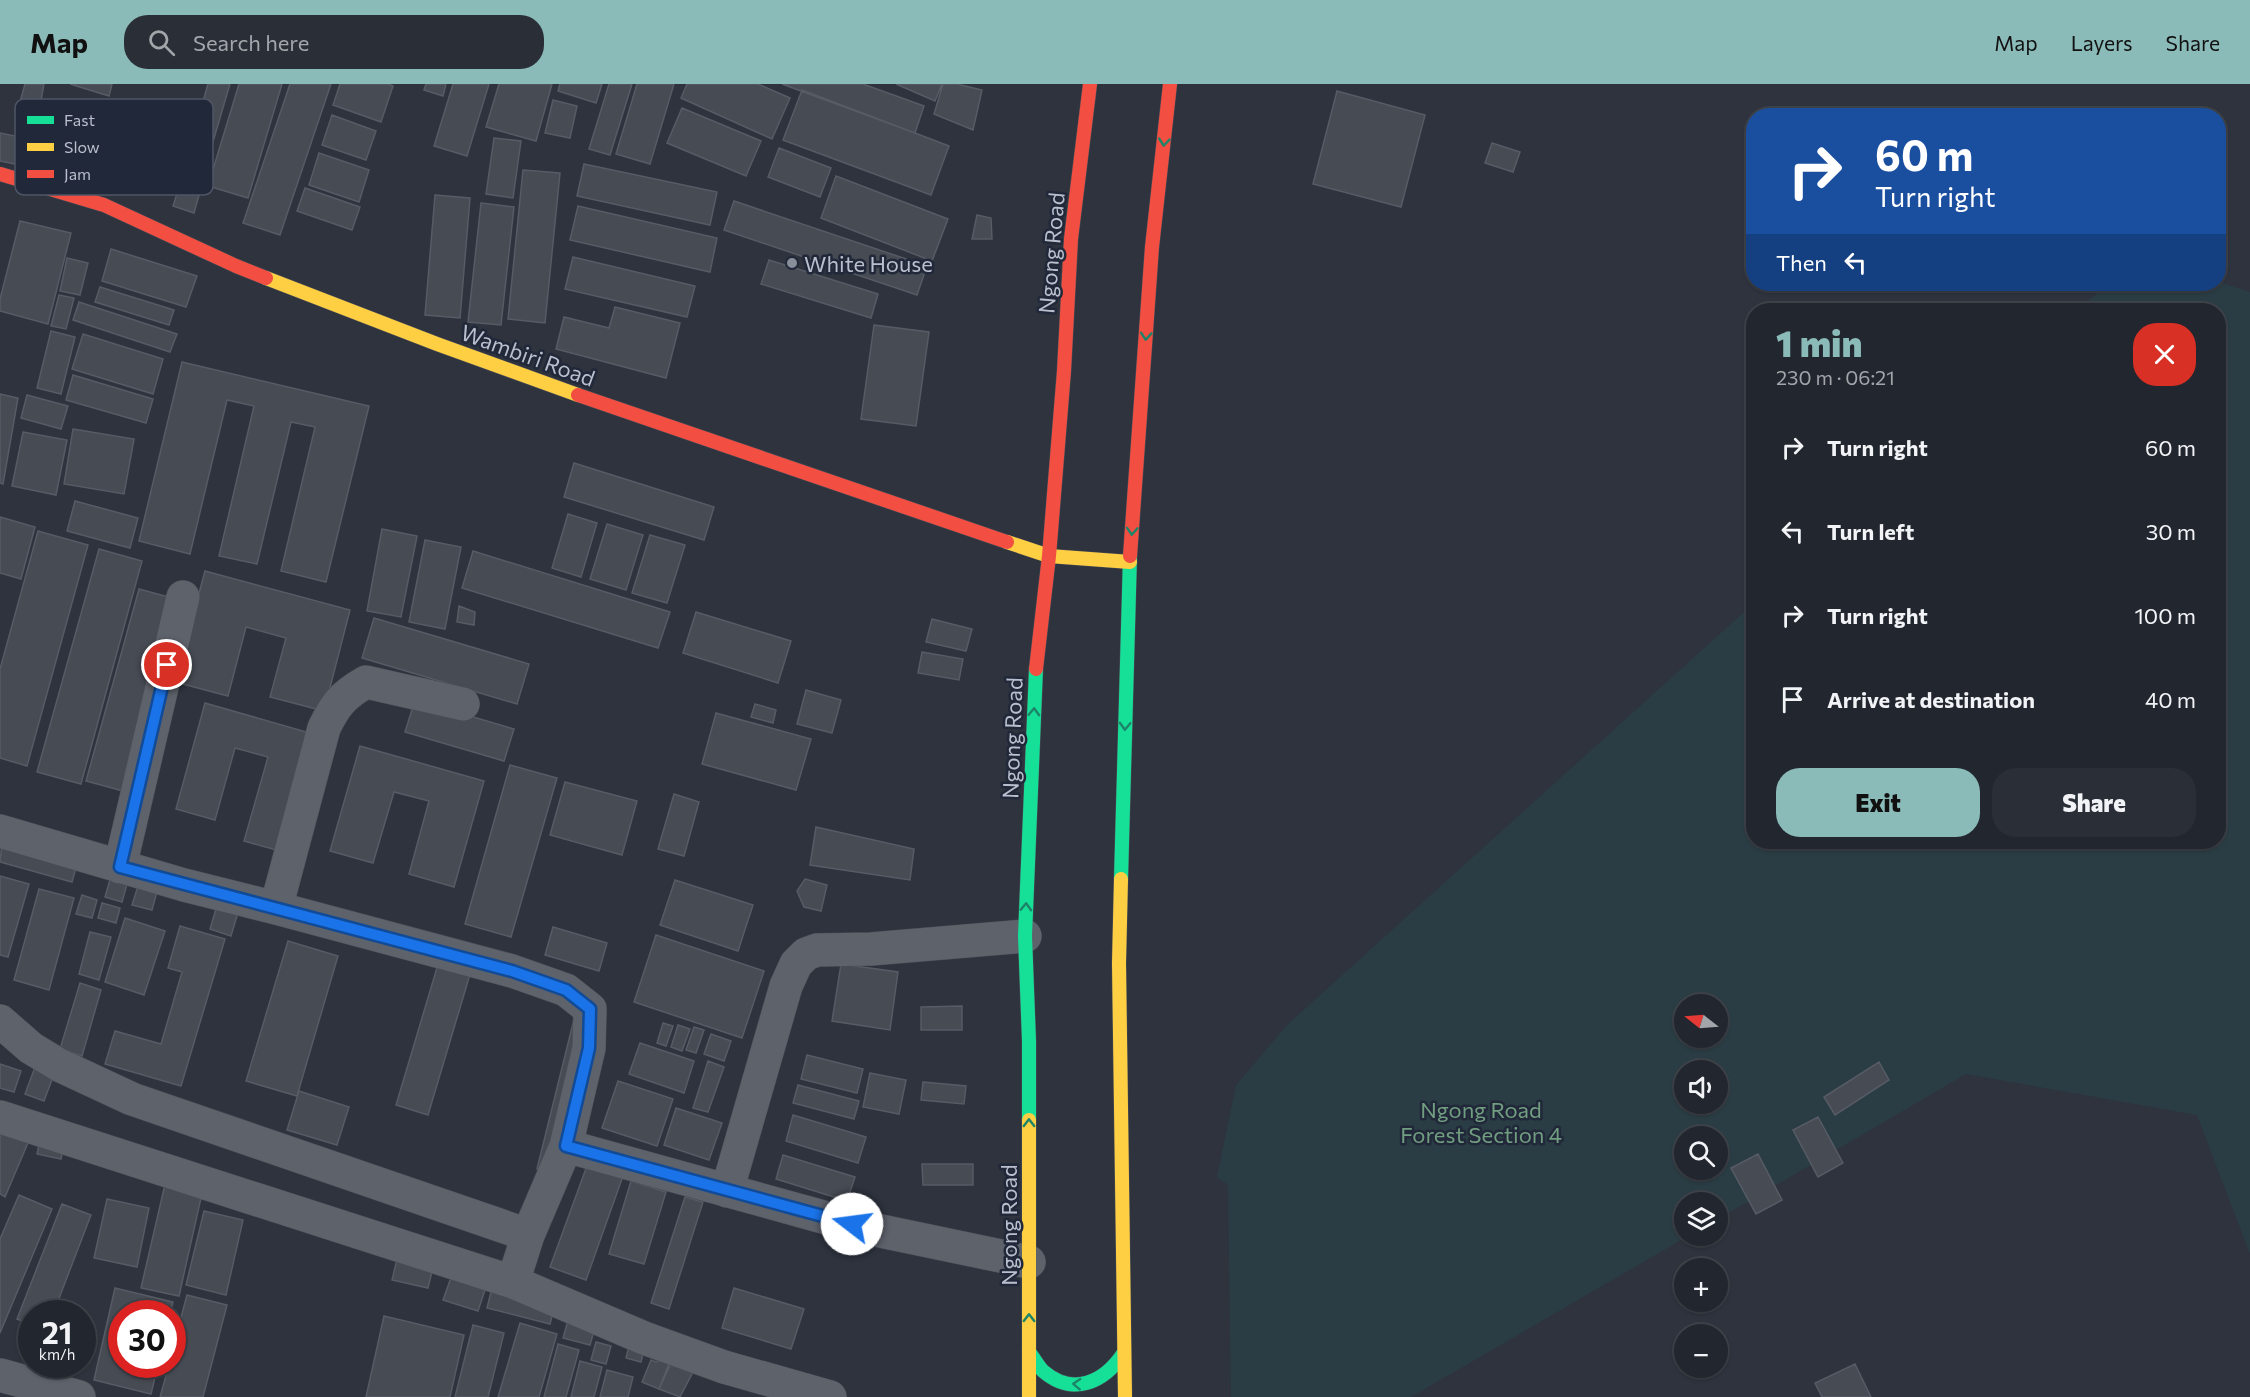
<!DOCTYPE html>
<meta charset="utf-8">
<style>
:root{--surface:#22262e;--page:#2a2e36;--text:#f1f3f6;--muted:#a2a5aa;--line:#3f434a;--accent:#8bbbb9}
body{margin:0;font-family:Commissioner,sans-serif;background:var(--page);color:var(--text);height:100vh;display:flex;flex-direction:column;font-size:22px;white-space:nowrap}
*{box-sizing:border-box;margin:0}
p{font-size:20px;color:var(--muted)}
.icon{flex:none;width:33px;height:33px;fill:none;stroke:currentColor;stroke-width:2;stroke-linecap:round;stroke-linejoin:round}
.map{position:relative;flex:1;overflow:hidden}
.sheet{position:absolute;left:1746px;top:219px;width:480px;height:546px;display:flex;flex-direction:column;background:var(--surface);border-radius:24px;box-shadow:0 2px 4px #0004,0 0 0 2px var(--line)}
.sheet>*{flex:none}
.banner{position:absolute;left:1746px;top:24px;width:480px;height:183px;border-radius:24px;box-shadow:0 2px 4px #0004,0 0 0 2px var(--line);background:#1a4fa0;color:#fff;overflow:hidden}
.needle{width:39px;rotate:287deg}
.controls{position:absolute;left:1674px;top:910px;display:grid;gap:12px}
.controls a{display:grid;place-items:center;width:54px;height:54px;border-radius:50%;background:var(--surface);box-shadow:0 2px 4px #0004,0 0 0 2px var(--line);font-size:30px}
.speed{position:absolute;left:18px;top:1216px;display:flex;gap:12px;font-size:30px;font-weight:700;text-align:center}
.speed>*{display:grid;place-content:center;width:78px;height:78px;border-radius:50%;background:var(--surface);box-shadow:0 2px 4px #0004,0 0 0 2px var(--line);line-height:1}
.speed small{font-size:15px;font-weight:400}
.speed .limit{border:9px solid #d22;background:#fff;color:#111}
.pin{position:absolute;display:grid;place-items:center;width:51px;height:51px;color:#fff;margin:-26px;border:3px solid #fff;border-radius:50%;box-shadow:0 2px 6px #0007}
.me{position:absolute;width:66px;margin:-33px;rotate:285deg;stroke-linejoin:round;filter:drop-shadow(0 0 4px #0008)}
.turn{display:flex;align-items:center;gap:21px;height:126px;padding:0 30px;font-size:27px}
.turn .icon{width:78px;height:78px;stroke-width:2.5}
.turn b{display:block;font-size:42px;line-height:51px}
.then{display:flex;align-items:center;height:57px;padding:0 30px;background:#0003;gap:12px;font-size:22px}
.round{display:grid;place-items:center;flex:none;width:63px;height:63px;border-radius:24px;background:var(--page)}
.overview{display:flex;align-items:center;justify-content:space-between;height:102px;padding:0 30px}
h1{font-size:36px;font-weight:800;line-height:45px;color:var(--accent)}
.cta{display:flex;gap:12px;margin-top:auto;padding:12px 30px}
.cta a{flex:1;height:69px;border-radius:24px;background:var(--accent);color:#111;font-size:24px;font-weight:800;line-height:69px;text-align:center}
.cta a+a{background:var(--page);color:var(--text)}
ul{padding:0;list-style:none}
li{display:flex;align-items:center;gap:18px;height:84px;padding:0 30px}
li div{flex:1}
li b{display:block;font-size:22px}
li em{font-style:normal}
header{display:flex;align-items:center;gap:36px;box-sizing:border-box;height:84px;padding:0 30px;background:var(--accent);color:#111}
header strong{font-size:28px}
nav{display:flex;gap:33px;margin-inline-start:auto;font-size:21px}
.search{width:420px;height:54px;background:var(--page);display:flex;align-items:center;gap:15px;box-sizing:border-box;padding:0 21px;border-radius:24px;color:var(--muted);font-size:22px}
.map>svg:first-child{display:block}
.green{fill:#2b3d44;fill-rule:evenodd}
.building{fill:#474b54;stroke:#575b65;stroke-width:1.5}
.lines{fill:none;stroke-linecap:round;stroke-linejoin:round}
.street-casing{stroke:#4b4e57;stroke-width:34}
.fast-casing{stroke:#4b4e57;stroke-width:15}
.slow-casing{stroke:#4b4e57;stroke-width:15}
.jam-casing{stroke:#4b4e57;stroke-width:15}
.street{stroke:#5e626b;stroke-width:33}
.fast{stroke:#16e098;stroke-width:14}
.slow{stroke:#ffcf43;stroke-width:14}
.jam{stroke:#f24e42;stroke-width:14}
.oneway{stroke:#1c8468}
.route-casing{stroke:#114b97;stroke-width:15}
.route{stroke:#1a73e8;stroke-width:10}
.poi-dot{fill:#898e9b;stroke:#212839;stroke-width:2}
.labels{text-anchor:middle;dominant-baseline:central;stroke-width:5;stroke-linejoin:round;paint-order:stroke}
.street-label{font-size:22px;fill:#babfcd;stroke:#212839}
.poi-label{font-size:22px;fill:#babfcd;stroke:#212839;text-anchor:start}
.park-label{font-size:22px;fill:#719d81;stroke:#212839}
.key{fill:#212839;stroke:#4f5565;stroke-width:1.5}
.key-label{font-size:16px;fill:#babfcd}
</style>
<header>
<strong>Map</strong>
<div class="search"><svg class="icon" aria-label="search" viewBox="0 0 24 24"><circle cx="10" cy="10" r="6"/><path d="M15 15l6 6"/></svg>Search here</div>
<nav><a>Map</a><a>Layers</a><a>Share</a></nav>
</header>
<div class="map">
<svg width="2250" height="1313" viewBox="0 0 2250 1313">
<rect width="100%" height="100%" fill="#2e333e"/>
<path class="green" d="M 2219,198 L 2250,208 L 2250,1170 L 2197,1031 L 1966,990 L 1718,1135 L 1718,1119 L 1684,1119 L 1684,1152 L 1688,1152 L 1411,1313 L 1231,1313 L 1228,1101 L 1217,1093 L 1236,1001 L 1288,940 L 1753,520 L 1754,758 L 2218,758 L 2218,226 L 2078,226 L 2108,200 L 2218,200 ZM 1684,921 L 1718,921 L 1718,954 L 1684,954 ZM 1684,987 L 1718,987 L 1718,1020 L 1684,1020 ZM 1684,1053 L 1718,1053 L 1718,1086 L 1684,1086 Z"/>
<path class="building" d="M 25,0 L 44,0 L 40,22 L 20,18 Z
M 70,0 L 112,0 L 109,12 Z
M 208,0 L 230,0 L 207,78 L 187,72 Z
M 239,0 L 282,0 L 248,114 L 208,102 Z
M 290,0 L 331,0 L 280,151 L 243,139 Z
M 340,0 L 388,0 L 393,2 L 381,38 L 333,21 Z
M 426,0 L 446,0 L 443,12 L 424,6 Z
M 453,0 L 489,0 L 467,72 L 434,62 Z
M 499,0 L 552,0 L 536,57 L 486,43 Z
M 560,0 L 602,0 L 596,19 L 558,7 Z
M 609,0 L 632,0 L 610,71 L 589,65 Z
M 637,0 L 674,0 L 650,80 L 616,70 Z
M 687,0 L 758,0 L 790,14 L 772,55 L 681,14 Z
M 782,0 L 863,0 L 924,22 L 915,49 Z
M 896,0 L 942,0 L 935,17 Z
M 943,0 L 957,0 L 982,6 L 973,46 L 934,30 Z
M 802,6 L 949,62 L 931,111 L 783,56 Z
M 1337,7 L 1425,31 L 1401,123 L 1313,100 Z
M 553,16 L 577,22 L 570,54 L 545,49 Z
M 682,24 L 761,57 L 746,92 L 667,59 Z
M 332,31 L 376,47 L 366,76 L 322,61 Z
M 0,49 L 25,54 L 20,81 L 0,77 Z
M 494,54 L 521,57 L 513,114 L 486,110 Z
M 1492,59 L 1520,68 L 1513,88 L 1485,79 Z
M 779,64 L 831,84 L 820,113 L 768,93 Z
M 319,69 L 369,86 L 359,118 L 309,101 Z
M 187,78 L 207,83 L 194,129 L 173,122 Z
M 584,80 L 717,108 L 710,141 L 577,112 Z
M 523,86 L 560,89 L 545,239 L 508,235 Z
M 836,92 L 948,135 L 932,177 L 821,134 Z
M 305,104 L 360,123 L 352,146 L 297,127 Z
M 435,111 L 470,114 L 460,234 L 425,231 Z
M 734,117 L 927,182 L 917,211 L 724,146 Z
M 481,119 L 514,123 L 501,241 L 468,238 Z
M 578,122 L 717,154 L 710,188 L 570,156 Z
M 977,131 L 991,134 L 992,155 L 972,155 Z
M 20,137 L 71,149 L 48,240 L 0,227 L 0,215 Z
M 111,165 L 197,192 L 186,223 L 102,197 Z
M 573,173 L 695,202 L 687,233 L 565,205 Z
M 67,174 L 88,179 L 80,211 L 60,207 Z
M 769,176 L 878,210 L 871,234 L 761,200 Z
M 100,203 L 174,226 L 169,241 L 95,218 Z
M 59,211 L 74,214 L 66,245 L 51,242 Z
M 79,218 L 177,250 L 170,268 L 73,236 Z
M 615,223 L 680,239 L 666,294 L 556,265 L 564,233 L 609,244 Z
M 874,241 L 929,248 L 916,342 L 861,335 Z
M 51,247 L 75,253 L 61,310 L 37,304 Z
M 83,250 L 163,275 L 153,310 L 72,285 Z
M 182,278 L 369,322 L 326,498 L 281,487 L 315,343 L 291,338 L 257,480 L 219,472 L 254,322 L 227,316 L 190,470 L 139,457 Z
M 73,291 L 153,315 L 146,339 L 66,316 Z
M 0,310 L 18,314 L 3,400 L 0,399 Z
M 27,311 L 68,322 L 61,345 L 21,334 Z
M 73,345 L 134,355 L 124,410 L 64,400 Z
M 23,348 L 67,356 L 56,411 L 12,402 Z
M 574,379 L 714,423 L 704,456 L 564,413 Z
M 75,417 L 138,434 L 130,464 L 67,447 Z
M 568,430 L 597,439 L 581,493 L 552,484 Z
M 0,433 L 35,443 L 21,495 L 0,489 Z
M 607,440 L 643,451 L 626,506 L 590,495 Z
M 382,445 L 417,452 L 401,533 L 367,527 Z
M 38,447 L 88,461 L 27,682 L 0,674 L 0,585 Z
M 650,451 L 685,461 L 667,519 L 632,509 Z
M 425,456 L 461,463 L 445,545 L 409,538 Z
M 99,465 L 142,477 L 81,700 L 37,688 Z
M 473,467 L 670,528 L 658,564 L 462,504 Z
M 205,487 L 350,526 L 324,627 L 270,613 L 286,554 L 246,543 L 228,612 L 175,598 Z
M 139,505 L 176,515 L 123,707 L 86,697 Z
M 459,522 L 475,528 L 474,541 L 457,538 Z
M 696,528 L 791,557 L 778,599 L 683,569 Z
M 374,534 L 529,580 L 517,620 L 362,574 Z
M 932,535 L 972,545 L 966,567 L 926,558 Z
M 922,568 L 963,575 L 959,596 L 918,589 Z
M 806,606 L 841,616 L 832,649 L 797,640 Z
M 415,616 L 514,645 L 504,677 L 405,648 Z
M 205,619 L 320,652 L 287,769 L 244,757 L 268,673 L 235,664 L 215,736 L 176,725 Z
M 755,620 L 776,626 L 773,639 L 751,633 Z
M 716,629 L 811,655 L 796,706 L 702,680 Z
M 360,662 L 484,697 L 454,803 L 409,790 L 429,717 L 394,708 L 373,779 L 330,767 Z
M 510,681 L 557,694 L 511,853 L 465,840 Z
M 565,698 L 637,717 L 622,771 L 550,751 Z
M 674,710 L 699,718 L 684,772 L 658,765 Z
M 816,743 L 914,765 L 910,796 L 810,781 Z
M 2,759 L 77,780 L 72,798 L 0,778 Z
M 112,789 L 129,793 L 122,818 L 105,813 Z
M 0,792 L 29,800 L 8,873 L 0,871 Z
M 805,795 L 827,801 L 821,827 L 804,823 L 797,807 Z
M 675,796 L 753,821 L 738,867 L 660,841 Z
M 139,799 L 158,804 L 152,826 L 132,821 Z
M 39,805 L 74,814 L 49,906 L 14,896 Z
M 82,811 L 97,816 L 92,834 L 76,830 Z
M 218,818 L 239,825 L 231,852 L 210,845 Z
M 102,819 L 120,824 L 116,839 L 98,834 Z
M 125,834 L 165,847 L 144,911 L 105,898 Z
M 180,842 L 225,855 L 181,1002 L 105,980 L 115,947 L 161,960 L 182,888 L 168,884 Z
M 553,843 L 607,859 L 599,887 L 545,871 Z
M 90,848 L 111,853 L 99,896 L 79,890 Z
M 656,851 L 764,887 L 742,954 L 634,918 Z
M 288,857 L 338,872 L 297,1012 L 246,997 Z
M 439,877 L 471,887 L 428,1031 L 396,1021 Z
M 841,880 L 898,888 L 890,946 L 832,937 Z
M 80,899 L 101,906 L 82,972 L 60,965 Z
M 962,922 L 962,946 L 921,946 L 921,923 Z
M 576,927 L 567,1091 L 537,1085 Z
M 663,939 L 673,942 L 666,962 L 657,959 Z
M 678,941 L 690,945 L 682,967 L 671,963 Z
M 694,943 L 704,946 L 696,969 L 686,966 Z
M 711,950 L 731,957 L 724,977 L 704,970 Z
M 640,959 L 694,977 L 684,1009 L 629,990 Z
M 807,971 L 863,985 L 857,1009 L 801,995 Z
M 38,975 L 57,982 L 44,1017 L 25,1010 Z
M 708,977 L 724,983 L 708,1028 L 693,1024 Z
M 1879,978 L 1889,996 L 1835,1031 L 1824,1013 Z
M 0,980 L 21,987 L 14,1008 L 0,1004 Z
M 870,989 L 906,996 L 899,1030 L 863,1023 Z
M 618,997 L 673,1015 L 657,1062 L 602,1044 Z
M 923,998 L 966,1002 L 964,1020 L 921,1016 Z
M 798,1001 L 859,1017 L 854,1035 L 793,1019 Z
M 299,1007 L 349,1023 L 337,1061 L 287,1046 Z
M 676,1024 L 722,1039 L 709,1076 L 664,1061 Z
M 793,1031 L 866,1053 L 858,1079 L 786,1057 Z
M 1818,1033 L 1843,1079 L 1818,1093 L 1793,1046 Z
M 0,1050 L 30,1054 L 5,1113 L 0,1110 Z
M 40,1056 L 64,1061 L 61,1075 L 37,1070 Z
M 1758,1070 L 1782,1116 L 1756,1130 L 1731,1084 Z
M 783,1071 L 855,1093 L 847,1117 L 776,1095 Z
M 588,1079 L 623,1092 L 586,1196 L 550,1183 Z
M 922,1080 L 973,1080 L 973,1101 L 923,1101 Z
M 166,1096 L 203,1105 L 179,1212 L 141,1204 Z
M 631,1097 L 666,1108 L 644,1180 L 609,1170 Z
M 19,1111 L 52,1125 L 0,1249 L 0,1155 Z
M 685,1113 L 703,1118 L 669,1225 L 651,1219 Z
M 107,1115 L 149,1124 L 137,1183 L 94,1174 Z
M 62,1120 L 91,1131 L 53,1230 L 32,1230 L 32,1241 L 17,1235 Z
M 204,1127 L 243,1136 L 226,1211 L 186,1201 Z
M 399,1167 L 435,1175 L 428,1204 L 392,1196 Z
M 454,1185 L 488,1197 L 478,1227 L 443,1216 Z
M 115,1204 L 173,1218 L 170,1230 L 122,1230 L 122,1281 L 158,1281 L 151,1310 L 94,1296 Z
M 492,1204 L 555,1220 L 550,1240 L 487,1224 Z
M 734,1204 L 804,1225 L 791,1265 L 722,1244 Z
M 187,1211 L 227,1221 L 203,1313 L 160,1313 L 169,1281 L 172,1281 L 172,1267 Z
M 384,1232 L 464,1251 L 450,1313 L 366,1313 Z
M 569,1233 L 596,1240 L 590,1261 L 563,1254 Z
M 520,1239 L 557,1250 L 539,1313 L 498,1313 Z
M 473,1241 L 504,1249 L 488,1313 L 455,1313 Z
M 631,1254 L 646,1258 L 641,1278 L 626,1274 Z
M 596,1258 L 611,1262 L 606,1280 L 591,1276 Z
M 558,1260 L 579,1266 L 566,1313 L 544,1313 Z
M 664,1274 L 670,1277 L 659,1305 L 642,1298 L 651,1276 L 656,1278 Z
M 673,1275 L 694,1286 L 680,1313 L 659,1305 Z
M 580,1277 L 602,1283 L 594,1313 L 571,1313 Z
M 1855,1280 L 1871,1313 L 1822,1313 L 1815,1299 Z
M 607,1286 L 633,1293 L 628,1313 L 600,1313 Z"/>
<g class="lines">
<g class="street-casing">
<path id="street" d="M 0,747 L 184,801 L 276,824 L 512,887 L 566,906 L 590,925 L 589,964 L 566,1062
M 120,783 L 183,513
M 276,824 L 324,644 C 335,621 343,611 366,598 L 463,620
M 0,937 L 31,964 L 59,981 L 132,1015 L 528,1151
M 0,1033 L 513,1198 L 644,1254 L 724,1283 L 830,1313
M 727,1107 L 786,902 L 796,880 L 806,870 L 817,866 L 871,865 L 1025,852
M 513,1198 L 528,1151 L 566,1062 L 852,1141 L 1029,1178
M 0,1291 L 79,1313"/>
</g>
<g class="fast-casing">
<path id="fast" d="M 1121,795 L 1130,472
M 1029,1036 L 1029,957 L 1025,852 L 1036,585
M 1029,1268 C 1034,1274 1038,1282 1043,1287 C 1073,1313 1104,1298 1123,1270"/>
</g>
<g class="slow-casing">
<path id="slow" d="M 266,194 L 437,260 L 578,311
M 1007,458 L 1049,472 L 1130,478
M 1121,795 L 1119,879 L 1125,1313
M 1029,1036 L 1029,1313"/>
</g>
<g class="jam-casing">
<path id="jam" d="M 0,90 L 104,121 L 236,182 L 266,194
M 578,311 L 1007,458
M 1130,472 L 1152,163 L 1170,0
M 1036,585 L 1049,472 L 1064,287 L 1071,155 L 1090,0"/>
</g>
<use href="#street" class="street"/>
<use href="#fast" class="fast"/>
<use href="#slow" class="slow"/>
<use href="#jam" class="jam"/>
</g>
<defs><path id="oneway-chevron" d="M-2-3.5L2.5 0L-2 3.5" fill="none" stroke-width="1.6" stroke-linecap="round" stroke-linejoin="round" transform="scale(1.5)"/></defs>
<g class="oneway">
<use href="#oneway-chevron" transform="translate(1164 58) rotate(96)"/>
<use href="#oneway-chevron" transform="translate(1146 252) rotate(94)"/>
<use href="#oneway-chevron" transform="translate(1132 447) rotate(94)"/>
<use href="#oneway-chevron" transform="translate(1034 628) rotate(-88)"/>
<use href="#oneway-chevron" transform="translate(1125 642) rotate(92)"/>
<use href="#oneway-chevron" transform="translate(1026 823) rotate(-88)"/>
<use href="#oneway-chevron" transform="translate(1029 1039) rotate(-90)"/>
<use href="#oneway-chevron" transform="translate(1029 1234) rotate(-90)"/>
<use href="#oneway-chevron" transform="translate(1077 1300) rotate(-177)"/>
</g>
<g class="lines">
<g class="route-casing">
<path id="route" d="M 167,581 L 120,783 L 512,887 L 566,906 L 590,925 L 589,964 L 566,1062 L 852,1140"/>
</g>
<use href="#route" class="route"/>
</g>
<circle class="poi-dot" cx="792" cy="179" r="6"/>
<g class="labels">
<g class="street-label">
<text transform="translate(1051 169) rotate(-85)">Ngong Road</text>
<text transform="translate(528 271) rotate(20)">Wambiri Road</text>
<text transform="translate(1012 654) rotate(-88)">Ngong Road</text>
<text transform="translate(1008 1141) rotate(-90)">Ngong Road</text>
</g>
<g class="poi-label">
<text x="804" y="179">White House</text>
</g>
<g class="park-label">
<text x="1481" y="1025">Ngong Road<tspan x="1481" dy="25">Forest Section 4</tspan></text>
</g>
</g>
<rect x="15" y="15" width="198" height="96" rx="9" class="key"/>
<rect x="27" y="32" width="27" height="8" fill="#16e098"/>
<rect x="27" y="59" width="27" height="8" fill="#ffcf43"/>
<rect x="27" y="86" width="27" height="8" fill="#f24e42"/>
<g class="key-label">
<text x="64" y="42">Fast</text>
<text x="64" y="69">Slow</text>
<text x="64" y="96">Jam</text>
</g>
</svg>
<div class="controls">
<a><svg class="needle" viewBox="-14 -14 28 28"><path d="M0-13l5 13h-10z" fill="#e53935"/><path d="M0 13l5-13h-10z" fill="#a2a5aa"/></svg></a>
<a><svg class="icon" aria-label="sound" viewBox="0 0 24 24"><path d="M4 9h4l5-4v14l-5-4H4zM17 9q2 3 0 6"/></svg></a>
<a><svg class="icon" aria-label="search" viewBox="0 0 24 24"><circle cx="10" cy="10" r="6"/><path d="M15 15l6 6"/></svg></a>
<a><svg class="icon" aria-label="layers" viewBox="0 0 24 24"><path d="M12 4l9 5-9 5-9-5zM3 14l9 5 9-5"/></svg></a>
<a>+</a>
<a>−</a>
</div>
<div class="speed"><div>21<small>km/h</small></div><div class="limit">30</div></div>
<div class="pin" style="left:167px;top:581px;background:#d93025"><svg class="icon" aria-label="arrive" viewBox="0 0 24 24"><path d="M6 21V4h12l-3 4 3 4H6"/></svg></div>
<svg class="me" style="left:852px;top:1140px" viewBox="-20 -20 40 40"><circle r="19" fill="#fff"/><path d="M0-13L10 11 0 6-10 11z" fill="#1a73e8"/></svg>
<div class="banner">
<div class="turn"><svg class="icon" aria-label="right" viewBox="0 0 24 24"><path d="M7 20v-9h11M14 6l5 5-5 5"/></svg><div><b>60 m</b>Turn right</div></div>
<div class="then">Then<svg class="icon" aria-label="left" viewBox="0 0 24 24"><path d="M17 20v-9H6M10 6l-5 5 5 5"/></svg></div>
</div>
<section class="sheet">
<div class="overview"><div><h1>1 min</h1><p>230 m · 06:21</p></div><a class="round" style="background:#d93025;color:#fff"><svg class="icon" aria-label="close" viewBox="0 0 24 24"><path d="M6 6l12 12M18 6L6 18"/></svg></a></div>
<ul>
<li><svg class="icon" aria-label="right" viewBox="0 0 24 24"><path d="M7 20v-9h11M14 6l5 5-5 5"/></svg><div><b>Turn right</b></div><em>60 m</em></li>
<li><svg class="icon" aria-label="left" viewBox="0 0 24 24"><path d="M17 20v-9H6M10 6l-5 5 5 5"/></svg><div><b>Turn left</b></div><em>30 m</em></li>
<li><svg class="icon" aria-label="right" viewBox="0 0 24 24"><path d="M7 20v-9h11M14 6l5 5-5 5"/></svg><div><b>Turn right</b></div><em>100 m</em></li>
<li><svg class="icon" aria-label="arrive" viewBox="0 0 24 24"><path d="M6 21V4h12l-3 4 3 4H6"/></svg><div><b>Arrive at destination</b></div><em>40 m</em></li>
</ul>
<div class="cta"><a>Exit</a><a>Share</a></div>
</section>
</div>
